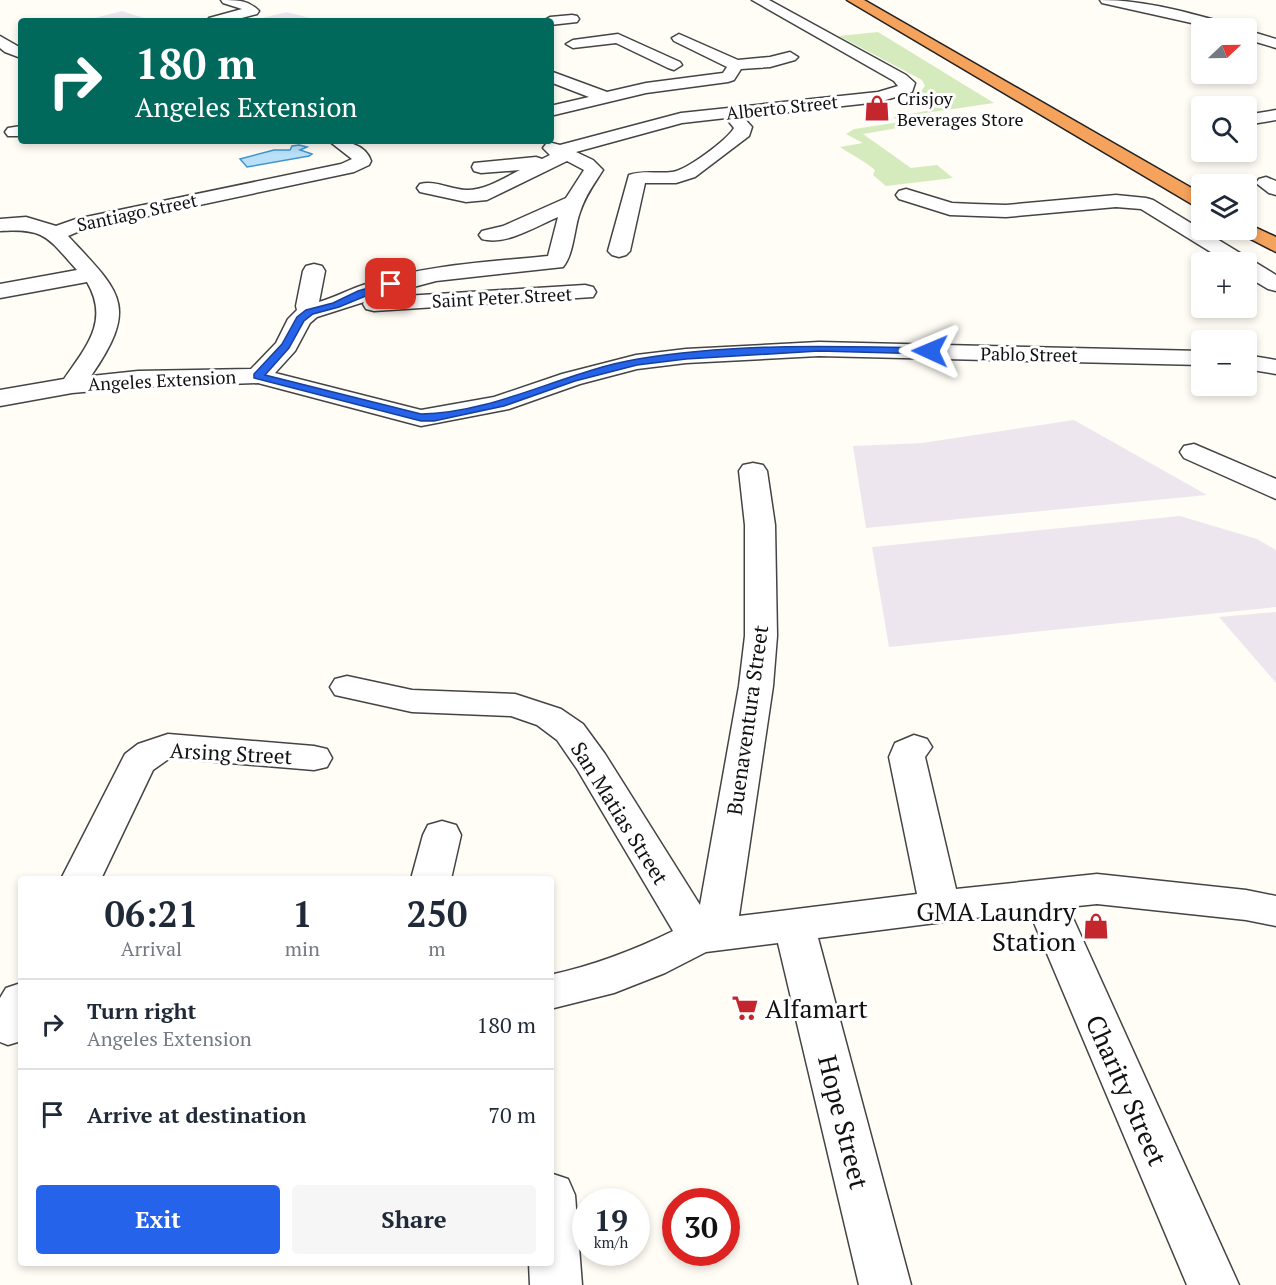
<!DOCTYPE html>
<meta charset="utf-8">
<style>
:root{--surface:#fff;--page:#f6f6f7;--text:#1f2937;--muted:#747a83;--line:#e0e1e3;--accent:#2563eb}
body{margin:0;font-family:"PT Serif",serif;background:var(--page);color:var(--text);height:100vh;display:flex;flex-direction:column;font-size:22px;white-space:nowrap}
*{box-sizing:border-box;margin:0}
p{font-size:20px;color:var(--muted)}
.icon{flex:none;width:33px;height:33px;fill:none;stroke:currentColor;stroke-width:2;stroke-linecap:round;stroke-linejoin:round}
.map{position:relative;flex:1;overflow:hidden}
.drawer{position:absolute;left:18px;top:876px;width:536px;height:390px;display:flex;flex-direction:column;background:var(--surface);border-radius:6px;box-shadow:0 3px 9px #0003}
.drawer>*{flex:none}
.top-card{position:absolute;left:18px;top:18px;width:536px;height:126px;border-radius:6px;box-shadow:0 3px 9px #0003;background:#00695c;color:#fff;overflow:hidden}
.needle{width:39px;rotate:68deg}
.buttons{position:absolute;left:1191px;top:18px;display:grid;gap:12px}
.buttons a{display:grid;place-items:center;width:66px;height:66px;border-radius:6px;background:var(--surface);box-shadow:0 3px 9px #0003;font-size:30px}
.speed{position:absolute;left:572px;top:1188px;display:flex;gap:12px;font-size:30px;font-weight:700;text-align:center}
.speed>*{display:grid;place-content:center;width:78px;height:78px;border-radius:50%;background:var(--surface);box-shadow:0 3px 9px #0003;line-height:1}
.speed small{font-size:15px;font-weight:400}
.speed .limit{border:9px solid #d22;background:#fff;color:#111}
.pin{position:absolute;display:grid;place-items:center;width:51px;height:51px;color:#fff;margin:-26px;border-radius:12px;box-shadow:0 3px 9px #0006}
.me{position:absolute;width:66px;margin:-33px;rotate:271deg;stroke-linejoin:round;filter:drop-shadow(0 0 4px #0008)}
.turn{display:flex;align-items:center;gap:21px;height:126px;padding:0 18px;font-size:27px}
.turn .icon{width:78px;height:78px;stroke-width:2.5}
.turn b{display:block;font-size:42px;line-height:51px}
.eta{display:flex;justify-content:space-evenly;align-items:center;height:102px;text-align:center}
.eta b{font-size:36px;font-weight:700;line-height:42px}
.button{display:flex;gap:12px;margin-top:auto;padding:12px 18px}
.button a{flex:1;height:69px;border-radius:6px;background:var(--accent);color:#fff;font-size:24px;font-weight:700;line-height:69px;text-align:center}
.button a+a{background:var(--page);color:var(--text)}
ul{padding:0;list-style:none}
li{display:flex;align-items:center;gap:18px;height:90px;padding:0 18px;border-top:2px solid var(--line)}
li div{flex:1}
li b{display:block;font-size:22px}
li em{font-style:normal}
.map>svg:first-child{display:block}
.industrial{fill:#eee6ef}
.green{fill:#d5ebbd}
.water{fill:#b9e0f7;stroke:#3f96cf;stroke-width:1.5}
.lines{fill:none;stroke-linecap:round;stroke-linejoin:round}
.minor-casing{stroke:#444;stroke-width:3}
.highway-casing{stroke:#222;stroke-width:3}
.minor{fill:#fff;fill-rule:evenodd}
.highway{fill:#f5a25d;fill-rule:evenodd}
.route{fill:#2563eb;stroke:#184099;stroke-width:1.5}
.labels{text-anchor:middle;dominant-baseline:central;stroke-width:6;stroke-linejoin:round;paint-order:stroke}
.far-poi-label{font-size:18px;fill:#111;stroke:#fff;text-anchor:start}
.far-street-label{font-size:18px;fill:#111;stroke:#fff}
.street-label{font-size:21px;fill:#111;stroke:#fff}
.near-poi-label{font-size:26px;fill:#111;stroke:#fff;text-anchor:end}
.near-street-label{font-size:26px;fill:#111;stroke:#fff}
</style>
<div class="map">
<svg width="1276" height="1285" viewBox="0 0 1276 1285">
<rect width="100%" height="100%" fill="#fffdf5"/>
<path class="industrial" d="M 122,11 L 153,21 L 83,21 Z
M 287,12 L 321,21 L 250,21 Z
M 1074,420 L 1207,495 L 866,528 L 853,446 L 922,443 Z
M 1180,516 L 1257,539 L 1276,550 L 1276,607 L 889,647 L 872,547 Z
M 1276,612 L 1276,683 L 1219,617 Z"/>
<path class="green" d="M 878,32 L 994,103 L 912,115 L 920,124 L 863,134 L 911,168 L 937,165 L 953,178 L 886,186 L 873,175 L 875,170 C 863,160 852,155 840,147 L 863,143 L 846,134 L 854,129 L 900,122 L 893,117 L 932,110 L 909,95 L 921,91 L 925,86 L 922,80 L 839,36 Z"/>
<path class="water" d="M 299,145 L 307,147 L 300,150 L 312,154 L 309,156 L 247,167 L 240,159 L 274,150 L 290,150 L 292,146 Z"/>
<g class="lines">
<g class="minor-casing">
<path id="minor" d="M 221,0 C 237,0 249,0 259,11 L 257,14 L 230,21 L 207,21 L 209,18 L 242,9 L 223,3 Z
M 752,0 L 769,0 L 906,75 L 915,83 L 912,92 L 879,102 L 743,117 L 752,127 L 749,136 L 695,177 L 676,183 L 645,183 L 630,251 L 626,255 L 619,257 L 612,255 L 608,251 L 629,175 C 644,170 657,174 672,172 C 686,171 728,139 734,128 L 726,118 L 682,123 L 576,152 L 593,160 L 603,170 C 594,184 585,196 580,212 C 574,228 574,254 563,267 L 436,281 L 372,298 L 585,285 L 593,287 L 596,292 L 593,297 L 374,311 L 366,309 L 363,304 L 364,302 L 317,317 L 310,323 L 295,351 L 275,373 L 421,410 L 494,397 L 562,374 L 636,355 L 686,349 L 819,342 L 1202,351 L 1202,365 L 819,356 L 686,363 L 637,369 L 580,384 L 509,409 L 421,426 L 258,383 L 138,387 L 72,393 L 0,406 L 0,390 L 64,379 C 86,347 110,321 87,282 L 0,298 L 0,284 L 77,270 C 48,238 46,228 0,231 L 0,219 L 26,217 L 56,226 L 76,219 L 341,164 L 352,159 L 329,141 C 345,141 365,143 371,161 L 369,165 L 354,172 L 82,230 L 68,236 C 120,292 140,305 91,376 L 138,371 L 251,369 L 276,343 L 288,319 L 297,310 L 296,306 L 303,271 L 306,266 L 314,264 L 322,266 L 325,271 L 319,302 C 336,297 350,289 366,284 C 425,265 487,262 548,256 L 558,217 C 536,226 506,246 482,239 L 479,235 L 482,231 L 503,226 L 566,198 L 584,170 L 567,161 L 487,200 L 466,202 L 420,192 L 417,188 L 420,184 C 436,180 451,190 467,190 C 486,190 504,178 520,170 L 481,173 L 474,171 L 472,167 L 474,163 L 536,157 L 542,159 L 550,155 L 543,148 L 546,144 L 552,143 L 560,145 L 681,113 L 878,92 L 898,86 L 894,81 Z
M 1100,0 C 1146,0 1189,13 1233,25 L 1235,28 L 1214,28 L 1102,3 Z
M 572,15 L 577,16 L 579,19 L 577,22 L 550,25 L 550,21 L 543,21 L 550,17 Z
M 1246,30 L 1276,39 L 1276,48 L 1246,39 Z
M 618,34 L 680,62 L 682,65 L 674,70 L 668,68 L 616,43 L 573,48 L 566,44 L 573,40 Z
M 679,34 L 738,60 L 770,57 L 790,52 L 798,57 L 795,60 L 770,67 L 741,69 L 734,80 L 728,82 L 646,93 L 550,116 L 550,106 L 589,97 L 550,82 L 550,71 L 607,92 L 646,83 L 723,73 L 727,67 L 674,41 L 672,38 Z
M 0,36 L 21,48 L 21,58 L 5,52 L 0,48 Z
M 1276,110 L 1276,120 L 1252,124 L 1246,123 L 1246,115 Z
M 21,126 L 21,136 L 8,136 L 5,132 L 8,128 Z
M 1266,177 L 1276,181 L 1276,195 L 1269,193 L 1256,183 L 1259,179 Z
M 906,189 L 952,203 L 974,204 L 1006,205 L 1116,195 L 1146,198 L 1153,200 L 1276,275 L 1276,291 L 1268,289 L 1246,276 L 1246,262 L 1227,262 L 1141,209 L 1116,207 L 1006,217 L 950,215 L 899,199 L 896,195 L 899,191 Z
M 1246,355 L 1276,360 L 1276,374 L 1246,369 Z
M 1194,444 L 1276,479 L 1276,499 L 1184,458 L 1180,452 L 1184,446 Z
M 753,463 L 763,465 L 767,471 L 775,525 L 777,636 L 773,686 L 739,916 L 917,894 L 889,757 L 895,743 L 914,735 L 927,739 L 932,747 L 925,757 L 956,889 L 1097,874 L 1246,890 L 1276,896 L 1276,926 L 1246,920 L 1097,904 L 1068,907 L 1239,1285 L 1187,1285 L 1029,911 L 818,938 L 911,1285 L 859,1285 L 778,943 L 706,952 L 665,973 L 614,993 L 550,1009 L 550,975 C 595,965 632,951 673,931 L 577,769 L 557,740 L 537,725 L 511,716 L 412,712 L 335,695 L 330,687 L 335,679 L 347,676 L 412,690 L 515,694 L 561,709 L 583,724 L 605,754 L 700,905 L 739,686 L 745,636 L 745,525 L 739,471 L 743,465 Z
M 168,734 L 314,746 L 327,749 L 332,758 L 327,767 L 314,770 L 170,758 L 153,770 L 101,879 L 61,879 L 125,754 L 138,744 Z
M 442,821 L 456,825 L 461,835 L 451,879 L 411,879 L 423,835 L 428,825 Z
M 21,983 L 21,1041 L 8,1045 L 0,1042 L 0,998 L 6,988 Z
M 550,1173 L 568,1179 L 575,1195 L 582,1285 L 530,1285 L 529,1263 L 550,1263 Z"/>
</g>
<g class="highway-casing">
<path id="highway" d="M 847,0 L 864,0 L 1202,194 L 1202,208 L 1195,206 Z
M 1246,223 L 1276,237 L 1276,252 L 1239,233 L 1236,230 L 1246,230 Z"/>
</g>
<use href="#minor" class="minor"/>
<use href="#highway" class="highway"/>
</g>
<path class="route" d="M 388,282 L 395,284 L 339,307 L 313,314 L 304,321 L 289,348 L 265,375 L 421,414 C 496,413 565,371 638,359 C 734,343 833,346 930,348 L 935,351 L 930,354 L 819,351 L 686,359 L 637,365 L 575,381 L 504,406 L 434,421 L 421,421 L 254,378 L 254,374 L 282,344 L 297,317 L 306,310 L 333,303 L 358,291 Z"/>
<defs>
<g id="shop-bare" transform="scale(2.07)"><path d="M-5-2.5h2.3a2.7 3.5 0 0 1 5.4 0H5L5.5 6h-11ZM-1.5-2.5h3a1.5 2.3 0 0 0-3 0Z" fill="#c4262e" stroke="#fff" stroke-width="2.5" paint-order="stroke"/></g>
<g id="supermarket-bare" transform="scale(2.07)"><path d="M-6-5.5h2.5l.6 2H6L4.5 2H-2.5L-4.4-4H-6ZM-1.5 3.2a1.3 1.3 0 1 0 .1 0ZM3 3.2a1.3 1.3 0 1 0 .1 0Z" fill="#c4262e" stroke="#fff" stroke-width="2.5" paint-order="stroke"/></g>
</defs>
<g fill-rule="evenodd">
<use href="#shop-bare" x="877" y="108"/>
<use href="#shop-bare" x="1096" y="926"/>
<use href="#supermarket-bare" x="745" y="1008"/>
</g>
<g class="labels">
<g class="far-poi-label">
<text x="897" y="98">Crisjoy<tspan x="897" dy="21">Beverages Store</tspan></text>
</g>
<g class="far-street-label">
<text transform="translate(782 107) rotate(-6)">Alberto Street</text>
<text transform="translate(137 212) rotate(-12)">Santiago Street</text>
<text transform="translate(502 297) rotate(-3)">Saint Peter Street</text>
<text transform="translate(1029 354) rotate(1)">Pablo Street</text>
<text transform="translate(162 380) rotate(-3)">Angeles Extension</text>
</g>
<g class="street-label">
<text transform="translate(747 720) rotate(-82)">Buenaventura Street</text>
<text transform="translate(231 753) rotate(3)">Arsing Street</text>
<text transform="translate(620 813) rotate(58)">San Matias Street</text>
</g>
<g class="near-poi-label">
<text x="1076" y="911">GMA Laundry<tspan x="1076" dy="30">Station</tspan></text>
<text x="765" y="1008" text-anchor="start">Alfamart</text>
</g>
<g class="near-street-label">
<text transform="translate(1127 1090) rotate(66)">Charity Street</text>
<text transform="translate(844 1122) rotate(76)">Hope Street</text>
</g>
</g>
</svg>
<div class="buttons">
<a><svg class="needle" viewBox="-14 -14 28 28"><path d="M0-13l5 13h-10z" fill="#e53935"/><path d="M0 13l5-13h-10z" fill="#747a83"/></svg></a>
<a><svg class="icon" aria-label="search" viewBox="0 0 24 24"><circle cx="10" cy="10" r="6"/><path d="M15 15l6 6"/></svg></a>
<a><svg class="icon" aria-label="layers" viewBox="0 0 24 24"><path d="M12 4l9 5-9 5-9-5zM3 14l9 5 9-5"/></svg></a>
<a>+</a>
<a>−</a>
</div>
<div class="speed"><div>19<small>km/h</small></div><div class="limit">30</div></div>
<div class="pin" style="left:391px;top:284px;background:#d93025"><svg class="icon" aria-label="arrive" viewBox="0 0 24 24"><path d="M6 21V4h12l-3 4 3 4H6"/></svg></div>
<svg class="me" style="left:930px;top:351px" viewBox="-20 -20 40 40"><path d="M0-17L14 15 0 8-14 15z" fill="#2563eb" stroke="#fff" stroke-width="4"/></svg>
<div class="top-card">
<div class="turn"><svg class="icon" aria-label="right" viewBox="0 0 24 24"><path d="M7 20v-9h11M14 6l5 5-5 5"/></svg><div><b>180 m</b>Angeles Extension</div></div>
</div>
<section class="drawer">
<div class="eta">
<div><b>06:21</b><p>Arrival</p></div>
<div><b>1</b><p>min</p></div>
<div><b>250</b><p>m</p></div>
</div>
<ul>
<li><svg class="icon" aria-label="right" viewBox="0 0 24 24"><path d="M7 20v-9h11M14 6l5 5-5 5"/></svg><div><b>Turn right</b><p>Angeles Extension</p></div><em>180 m</em></li>
<li><svg class="icon" aria-label="arrive" viewBox="0 0 24 24"><path d="M6 21V4h12l-3 4 3 4H6"/></svg><div><b>Arrive at destination</b></div><em>70 m</em></li>
</ul>
<div class="button"><a>Exit</a><a>Share</a></div>
</section>
</div>
